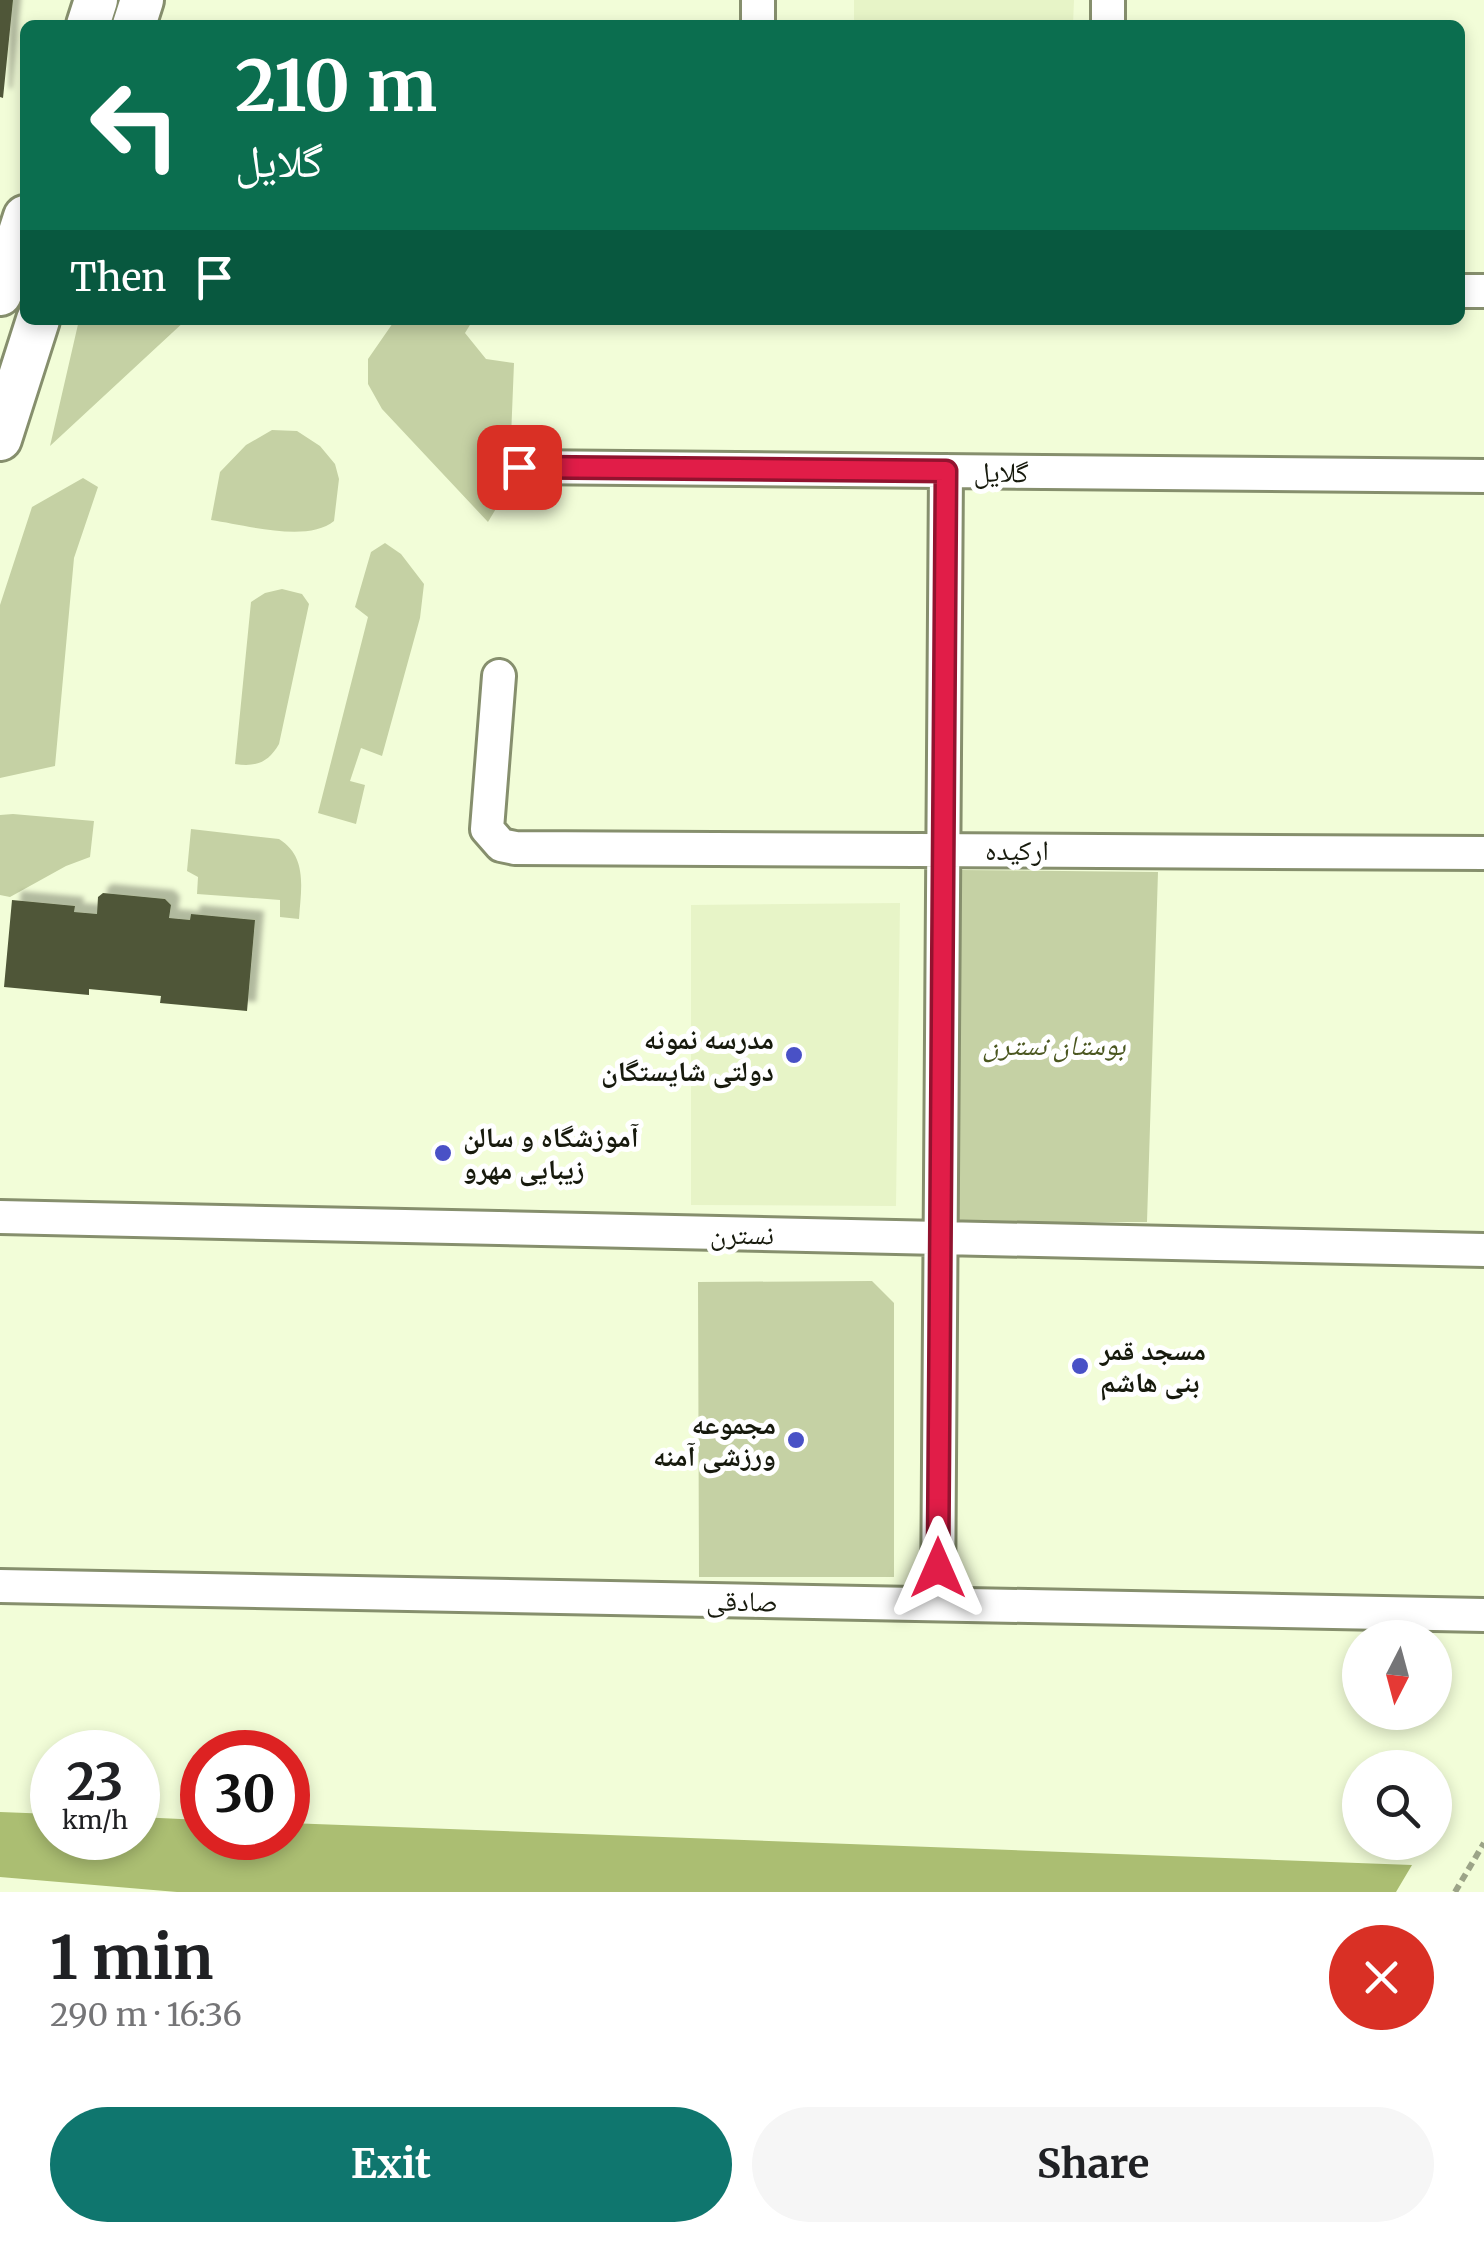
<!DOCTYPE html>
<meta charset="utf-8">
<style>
:root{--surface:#fff;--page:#f6f6f6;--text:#202124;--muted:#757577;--accent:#0f766e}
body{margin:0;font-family:Merriweather,"Noto Naskh Arabic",serif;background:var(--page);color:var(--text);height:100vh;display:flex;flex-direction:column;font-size:38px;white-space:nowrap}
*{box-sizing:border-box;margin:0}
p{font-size:32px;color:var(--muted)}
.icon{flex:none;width:55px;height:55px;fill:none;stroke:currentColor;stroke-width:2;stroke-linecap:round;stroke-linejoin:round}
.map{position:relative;height:1892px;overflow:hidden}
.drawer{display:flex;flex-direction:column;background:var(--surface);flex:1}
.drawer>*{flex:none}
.banner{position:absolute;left:20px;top:20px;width:1445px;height:305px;border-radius:15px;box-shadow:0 5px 15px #0003;background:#0b6e4f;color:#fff;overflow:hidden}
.needle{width:65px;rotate:186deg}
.controls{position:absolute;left:1342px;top:1620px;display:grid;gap:20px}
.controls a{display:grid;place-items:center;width:110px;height:110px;border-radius:50%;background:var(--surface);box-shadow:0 5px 15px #0003;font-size:50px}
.speed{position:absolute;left:30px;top:1730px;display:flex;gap:20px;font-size:50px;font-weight:700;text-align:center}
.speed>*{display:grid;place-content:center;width:130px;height:130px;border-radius:50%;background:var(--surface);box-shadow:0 5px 15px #0003;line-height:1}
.speed small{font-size:25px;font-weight:400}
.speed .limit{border:15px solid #d22;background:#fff;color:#111}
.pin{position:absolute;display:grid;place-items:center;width:85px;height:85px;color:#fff;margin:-42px;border-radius:20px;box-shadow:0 5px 15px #0006}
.me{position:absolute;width:110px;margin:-55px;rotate:0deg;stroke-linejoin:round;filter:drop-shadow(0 0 8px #0008)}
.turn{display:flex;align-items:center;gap:35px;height:210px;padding:0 50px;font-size:45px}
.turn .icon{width:130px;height:130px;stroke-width:2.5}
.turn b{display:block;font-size:70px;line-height:85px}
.then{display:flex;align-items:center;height:95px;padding:0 50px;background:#0003;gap:20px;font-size:38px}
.round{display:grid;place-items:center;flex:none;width:105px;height:105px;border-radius:52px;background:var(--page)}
.head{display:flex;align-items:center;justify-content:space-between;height:170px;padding:0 50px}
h1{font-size:60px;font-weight:700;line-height:75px}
.primary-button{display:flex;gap:20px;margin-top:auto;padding:20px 50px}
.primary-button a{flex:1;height:115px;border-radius:60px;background:var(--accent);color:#fff;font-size:40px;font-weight:700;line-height:115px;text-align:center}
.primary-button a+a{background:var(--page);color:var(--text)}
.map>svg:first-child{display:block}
.built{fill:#e7f4c7}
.green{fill:#c5d1a4}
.forest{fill:#abbe72}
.building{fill:#4f5738;filter:url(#shadow)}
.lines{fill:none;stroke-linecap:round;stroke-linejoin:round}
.minor-casing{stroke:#868f6d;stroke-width:38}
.tertiary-casing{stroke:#868f6d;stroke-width:48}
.path{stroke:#9ca488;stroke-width:6;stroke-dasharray:8 5;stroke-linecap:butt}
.minor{stroke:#fff;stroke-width:32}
.tertiary{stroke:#fff;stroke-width:42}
.route-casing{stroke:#92132f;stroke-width:25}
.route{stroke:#e11d48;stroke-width:18}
.poi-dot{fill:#4951c6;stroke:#fff;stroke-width:4}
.labels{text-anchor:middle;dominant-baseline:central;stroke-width:10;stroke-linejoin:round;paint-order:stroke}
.street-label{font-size:28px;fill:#171a0d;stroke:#fff}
.poi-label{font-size:28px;font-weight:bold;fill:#171a0d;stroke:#fff;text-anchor:end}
.park-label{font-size:28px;font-style:italic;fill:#4b5720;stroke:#fff}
</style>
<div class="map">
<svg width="1484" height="1892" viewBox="0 0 1484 1892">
<defs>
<filter id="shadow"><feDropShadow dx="9" dy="-9" stdDeviation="2.5" flood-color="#0004"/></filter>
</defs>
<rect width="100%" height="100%" fill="#f2fdd8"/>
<path class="built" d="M 854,0 L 1074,0 L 1073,25 L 854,25 Z
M 900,903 L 896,1206 L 691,1205 L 691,905 Z"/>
<path class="green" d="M 79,320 L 186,320 L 50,446 Z
M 395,320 L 473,320 L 465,333 L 486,359 L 514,363 L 509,487 L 488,522 L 382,409 L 368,384 L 368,359 Z
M 272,430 L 297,431 L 320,446 L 335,464 L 339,479 L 334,521 C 308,543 245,525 211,520 L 220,472 L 246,445 Z
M 83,478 L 98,487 L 74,558 L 55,766 L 0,778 L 0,605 L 32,507 Z
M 385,543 L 401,554 L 424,584 L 420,618 L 382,756 L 361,748 L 350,781 L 365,785 L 356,824 L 318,813 L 368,617 L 355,607 L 371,552 Z
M 282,589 L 302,594 L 309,604 L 279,744 C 268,763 256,767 235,764 L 251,602 L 265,593 Z
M 13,814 L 94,821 L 90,857 L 66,866 L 10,897 L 0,895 L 0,815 Z
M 191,829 L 279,839 C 308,857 301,889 299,919 L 280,917 L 280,900 L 197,894 L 198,877 L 187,871 Z
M 960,870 L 1158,872 L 1147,1222 L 954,1222 Z
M 872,1281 L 894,1303 L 894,1577 L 699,1577 L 698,1282 Z"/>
<path class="forest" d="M 0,1812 L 52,1814 L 52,1838 L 138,1838 L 138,1817 L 202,1820 L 202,1838 L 288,1838 L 288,1823 L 1412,1865 L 1396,1892 L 177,1892 L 0,1877 Z"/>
<path class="building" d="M 0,0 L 13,0 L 3,98 L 0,97 Z
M 103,893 L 165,899 L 171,905 L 169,918 L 190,920 L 191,914 L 255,920 L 247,1011 L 160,1003 L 161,996 L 89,989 L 89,995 L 4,987 L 12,900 L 75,906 L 74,912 L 97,914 L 98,897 Z"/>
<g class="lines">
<g class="minor-casing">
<path id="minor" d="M 758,0 L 758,25
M 1108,0 L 1108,25
M 1460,291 L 1484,291
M 519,467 L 1484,476
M 499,676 L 487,829 L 501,845 L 515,848 L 1484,853
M 0,1217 L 1484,1250
M 0,1586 L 1484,1615
M 938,1604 L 946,471"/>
</g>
<g class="tertiary-casing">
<path id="tertiary" d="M 88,25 L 96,0
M 134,25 L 142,0
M 0,294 L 25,217
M 0,439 L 38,320"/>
</g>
<path class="path" d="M 1455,1892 L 1484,1843"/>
<use href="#minor" class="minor"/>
<use href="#tertiary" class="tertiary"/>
</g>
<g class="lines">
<g class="route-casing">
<path id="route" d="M 519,467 L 946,471 L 938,1568"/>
</g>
<use href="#route" class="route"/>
</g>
<g class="poi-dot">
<circle cx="794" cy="1055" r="10"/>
<circle cx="443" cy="1153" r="10"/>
<circle cx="1080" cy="1366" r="10"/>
<circle cx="796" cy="1440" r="10"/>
</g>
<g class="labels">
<g class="street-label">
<text transform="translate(1001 472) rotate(1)">گلایل</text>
<text x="1017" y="850">ارکیده</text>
<text transform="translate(742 1234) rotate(1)">نسترن</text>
<text transform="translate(742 1601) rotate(1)">صادقی</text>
</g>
<g class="poi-label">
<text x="774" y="1039">مدرسه نمونه<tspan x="774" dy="32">دولتی شایستگان</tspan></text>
<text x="463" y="1137" text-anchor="start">آموزشگاه و سالن<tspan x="463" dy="32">زیبایی مهرو</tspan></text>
<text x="1100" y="1350" text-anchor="start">مسجد قمر<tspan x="1100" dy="32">بنی هاشم</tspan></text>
<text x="776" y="1424">مجموعه<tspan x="776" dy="32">ورزشی آمنه</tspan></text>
</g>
<g class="park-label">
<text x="1054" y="1045">بوستان نسترن</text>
</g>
</g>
</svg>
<div class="controls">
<a><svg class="needle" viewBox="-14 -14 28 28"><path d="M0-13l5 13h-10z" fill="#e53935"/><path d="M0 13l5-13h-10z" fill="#757577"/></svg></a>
<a><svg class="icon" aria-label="search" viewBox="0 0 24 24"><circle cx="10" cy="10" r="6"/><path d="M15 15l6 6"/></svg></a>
</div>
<div class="speed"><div>23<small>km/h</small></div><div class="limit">30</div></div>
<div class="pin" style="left:519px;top:467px;background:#d93025"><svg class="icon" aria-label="arrive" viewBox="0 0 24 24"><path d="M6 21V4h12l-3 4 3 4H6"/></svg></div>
<svg class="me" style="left:938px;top:1568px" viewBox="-20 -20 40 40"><path d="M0-17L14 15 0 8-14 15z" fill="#e11d48" stroke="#fff" stroke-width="4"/></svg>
<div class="banner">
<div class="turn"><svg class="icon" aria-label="left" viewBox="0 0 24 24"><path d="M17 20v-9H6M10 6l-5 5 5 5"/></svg><div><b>210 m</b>گلایل</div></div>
<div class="then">Then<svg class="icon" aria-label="arrive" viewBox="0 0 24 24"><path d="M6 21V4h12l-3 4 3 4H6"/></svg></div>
</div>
</div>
<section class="drawer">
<div class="head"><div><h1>1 min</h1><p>290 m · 16:36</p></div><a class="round" style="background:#d93025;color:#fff"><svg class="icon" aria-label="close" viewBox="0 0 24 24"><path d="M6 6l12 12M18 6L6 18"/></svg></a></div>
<div class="primary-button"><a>Exit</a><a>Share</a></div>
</section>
